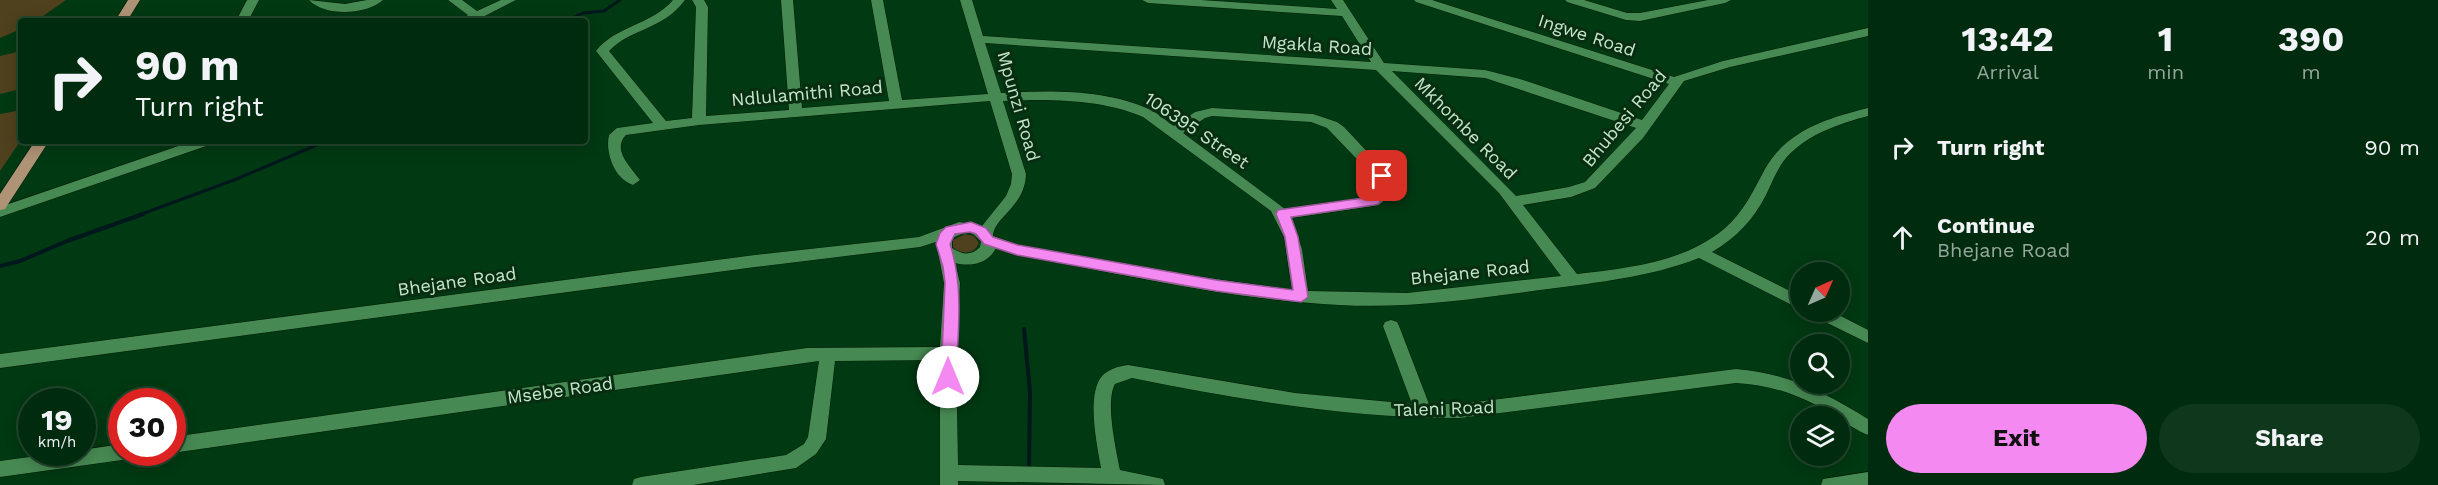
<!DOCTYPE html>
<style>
:root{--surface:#012b0e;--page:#0f371c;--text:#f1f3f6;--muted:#96a79e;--line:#23472e;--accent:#f489f1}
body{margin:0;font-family:"Work Sans",sans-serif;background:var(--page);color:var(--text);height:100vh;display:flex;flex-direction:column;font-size:22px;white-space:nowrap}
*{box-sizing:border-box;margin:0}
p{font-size:20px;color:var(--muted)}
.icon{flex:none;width:33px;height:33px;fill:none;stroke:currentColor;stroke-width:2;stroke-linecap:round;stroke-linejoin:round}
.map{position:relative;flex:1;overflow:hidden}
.details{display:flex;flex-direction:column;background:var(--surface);width:570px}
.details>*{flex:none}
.top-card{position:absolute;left:18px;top:18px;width:570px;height:126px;border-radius:6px;box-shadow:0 3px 15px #0003,0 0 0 2px var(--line);background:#012b0e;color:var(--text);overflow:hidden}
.needle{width:39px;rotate:45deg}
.controls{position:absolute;left:1790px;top:262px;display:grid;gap:12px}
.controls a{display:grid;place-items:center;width:60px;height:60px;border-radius:50%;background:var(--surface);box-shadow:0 3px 15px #0003,0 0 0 2px var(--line);font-size:30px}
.speed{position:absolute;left:18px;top:388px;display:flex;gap:12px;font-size:30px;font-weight:700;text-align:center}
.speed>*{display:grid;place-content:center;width:78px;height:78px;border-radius:50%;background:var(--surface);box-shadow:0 3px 15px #0003,0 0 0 2px var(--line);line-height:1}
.speed small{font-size:15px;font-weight:400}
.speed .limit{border:9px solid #d22;background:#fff;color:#111}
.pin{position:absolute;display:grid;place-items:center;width:51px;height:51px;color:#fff;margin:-26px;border-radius:12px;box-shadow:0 3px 9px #0006}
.me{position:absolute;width:66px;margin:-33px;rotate:0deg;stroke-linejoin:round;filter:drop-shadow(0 0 4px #0008)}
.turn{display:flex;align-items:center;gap:21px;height:126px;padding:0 18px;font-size:27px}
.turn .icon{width:78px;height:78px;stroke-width:2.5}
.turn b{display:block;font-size:42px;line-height:51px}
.eta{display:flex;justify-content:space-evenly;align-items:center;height:102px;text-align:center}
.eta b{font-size:36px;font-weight:700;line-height:42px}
.button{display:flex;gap:12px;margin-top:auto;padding:12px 18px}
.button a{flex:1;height:69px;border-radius:36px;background:var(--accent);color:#111;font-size:24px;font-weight:700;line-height:69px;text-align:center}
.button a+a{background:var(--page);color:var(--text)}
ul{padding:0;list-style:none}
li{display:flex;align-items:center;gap:18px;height:90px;padding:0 18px}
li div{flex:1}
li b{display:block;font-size:22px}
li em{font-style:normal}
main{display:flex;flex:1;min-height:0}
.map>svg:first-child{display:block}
.green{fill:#4f411d}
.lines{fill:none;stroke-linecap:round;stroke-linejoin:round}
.stream-far1{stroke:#00181c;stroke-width:3}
.stream{stroke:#00181c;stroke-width:4}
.minor-casing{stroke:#001e04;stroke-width:1}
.major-casing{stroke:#001e04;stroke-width:1}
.minor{fill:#478953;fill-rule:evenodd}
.major{fill:#af9376;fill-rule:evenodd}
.route{fill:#f489f1;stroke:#9f599d;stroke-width:1.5}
.labels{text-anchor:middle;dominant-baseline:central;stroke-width:6;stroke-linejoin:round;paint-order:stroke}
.street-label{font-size:18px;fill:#c5e6c8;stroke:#082d11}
</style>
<main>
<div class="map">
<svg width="1868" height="485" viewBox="0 0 1868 485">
<rect width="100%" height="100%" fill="#013912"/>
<path class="green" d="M 0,0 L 66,0 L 36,21 L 21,21 L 21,29 L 0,38 Z
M 21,51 L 21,89 L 0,94 L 0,56 Z
M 21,110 L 21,140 L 0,171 L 0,114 Z
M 965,234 L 974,236 L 979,243 C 974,255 961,255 953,247 L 953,240 Z"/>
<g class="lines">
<path class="stream-far1" d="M 566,21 L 583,13 L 604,11 L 620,0
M 139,215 L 234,180 L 326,141"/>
<path class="stream" d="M 0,266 L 20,261 L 67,241 L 143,214
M 1024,329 L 1030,392 L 1029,466"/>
<g class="minor-casing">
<path id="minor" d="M 247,0 L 259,0 L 248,21 L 236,21 Z
M 309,0 L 345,4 L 367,0 L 383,0 C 366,15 325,17 309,0 Z
M 448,0 L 462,0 L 477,11 L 501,0 L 516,0 L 475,21 L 459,21 L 468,15 Z
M 673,0 L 685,0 C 663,30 631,28 609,51 L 666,121 L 692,118 L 696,7 L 692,0 L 704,0 L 708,7 L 706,116 L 789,110 L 781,0 L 793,0 L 802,108 L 889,101 L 871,0 L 883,0 L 902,100 L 988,94 L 960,0 L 972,0 L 983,36 L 1371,62 L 1342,16 L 1148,3 L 1142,0 L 1201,0 L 1337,9 L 1331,0 L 1343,0 L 1384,63 L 1485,70 L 1520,79 L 1642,120 L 1669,84 L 1416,2 L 1414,0 L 1432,0 L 1674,77 L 1723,61 L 1868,28 L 1868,36 L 1730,67 L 1684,81 L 1643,138 L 1595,188 L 1571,197 L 1523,205 L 1577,274 C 1627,268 1683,263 1724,229 C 1744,212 1753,191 1765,169 C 1787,130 1828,118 1868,108 L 1868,116 C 1839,124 1807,134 1786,158 C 1777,169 1772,183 1766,195 C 1754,219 1736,238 1712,252 L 1800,296 L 1800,309 L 1699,258 C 1650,277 1600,282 1548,289 C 1479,298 1410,309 1340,305 C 1232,300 1124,274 1017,255 L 996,248 C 988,264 971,267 955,263 L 960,283 L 956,353 L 958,465 L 1101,468 C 1097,445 1086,395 1102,376 C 1109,369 1119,366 1128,365 L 1295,393 L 1412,404 L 1383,326 L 1385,322 L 1391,320 L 1397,322 L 1399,326 L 1429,404 L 1460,404 L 1736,369 C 1787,373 1824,392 1868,419 L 1868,435 C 1857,431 1845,422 1837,417 C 1805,397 1774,385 1736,383 L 1460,418 C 1349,418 1241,400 1132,378 L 1115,384 C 1105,402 1116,449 1120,470 L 1163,479 L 1165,485 L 958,481 L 958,485 L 940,485 L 940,360 L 835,361 L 826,439 L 816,454 L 796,468 L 693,485 L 632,485 L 634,479 L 641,477 L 786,455 L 804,444 L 808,437 L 819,361 L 172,453 L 172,437 L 807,348 L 940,347 L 944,283 L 936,242 L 920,247 L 755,267 L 0,368 L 0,354 L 755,255 L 919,237 L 959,222 L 982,226 L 1006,196 L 1011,184 L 1012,174 L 990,101 L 699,125 L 626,135 C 611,150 632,168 640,180 L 633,185 C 614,179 605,152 609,135 L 617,128 L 653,123 L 596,51 C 615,26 652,25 673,0 ZM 985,43 L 1376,70 L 1499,193 L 1561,276 L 1407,293 L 1308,291 L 1302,249 L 1291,218 L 1379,205 L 1388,197 L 1392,187 L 1387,173 L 1344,127 L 1337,122 L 1313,114 L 1212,108 L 1195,112 L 1174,126 C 1166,121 1159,114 1151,110 C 1107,89 1049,90 1001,93 ZM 1392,71 L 1485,78 L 1636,128 L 1585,182 L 1569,187 L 1516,196 ZM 1031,100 C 1070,100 1108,102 1143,117 L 1271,211 L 1284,237 L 1292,290 L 1201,277 L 1018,245 L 993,236 C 994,217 1025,207 1026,174 L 1003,101 ZM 1212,116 L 1311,122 L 1327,128 L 1375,178 L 1377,192 L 1370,197 L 1285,209 L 1183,133 L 1205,118 ZM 966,232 L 973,234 L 981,241 L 980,247 C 971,256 963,255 952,248 L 952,238 Z
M 1565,0 L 1584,0 L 1627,13 L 1640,13 L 1708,0 L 1731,0 L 1725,3 L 1640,21 L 1626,20 L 1567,2 Z
M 193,141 L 214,141 L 212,144 L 0,217 L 0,207 Z
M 1811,312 L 1833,312 L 1868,330 L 1868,343 L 1813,316 Z
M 122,444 L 122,453 L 130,453 L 128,457 L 122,460 L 0,477 L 0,461 L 59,453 L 82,453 L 82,450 Z
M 1868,472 L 1868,485 L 1821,485 L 1823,479 Z"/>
</g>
<g class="major-casing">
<path id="major" d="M 128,0 L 140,0 L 127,21 L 115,21 Z
M 35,141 L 49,141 L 5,209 L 0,210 L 0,194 Z"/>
</g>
<use href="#minor" class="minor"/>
<use href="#major" class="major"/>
</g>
<path class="route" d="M 1382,172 L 1388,176 L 1391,191 L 1378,204 L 1374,205 L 1291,217 L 1298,237 L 1308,297 L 1301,302 L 1216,291 L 1017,255 L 984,244 L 976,234 L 970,232 L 955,234 L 950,244 C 964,287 958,332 956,377 L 954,381 L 948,383 L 943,381 L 941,377 L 945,283 L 943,267 L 936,244 L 940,233 L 946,227 L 971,222 L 986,228 L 993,237 L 1018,245 L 1216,280 L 1293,290 L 1285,237 L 1276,214 L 1278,210 L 1370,197 L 1378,190 L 1375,176 Z"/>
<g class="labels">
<g class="street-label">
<text transform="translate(1587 35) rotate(18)">Ingwe Road</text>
<text transform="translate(1317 45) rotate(4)">Mgakla Road</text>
<text transform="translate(807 93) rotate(-5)">Ndlulamithi Road</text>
<text transform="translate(1019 106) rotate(74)">Mpunzi Road</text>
<text transform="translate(1624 118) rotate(-50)">Bhubesi Road</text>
<text transform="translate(1466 128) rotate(45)">Mkhombe Road</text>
<text transform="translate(1197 130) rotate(34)">106395 Street</text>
<text transform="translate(1470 272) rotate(-6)">Bhejane Road</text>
<text transform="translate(457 281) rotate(-8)">Bhejane Road</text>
<text transform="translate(560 390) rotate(-8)">Msebe Road</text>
<text transform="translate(1444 408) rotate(-2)">Taleni Road</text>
</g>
</g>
</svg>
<div class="controls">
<a><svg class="needle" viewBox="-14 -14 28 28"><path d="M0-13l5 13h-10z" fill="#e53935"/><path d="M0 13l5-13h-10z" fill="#96a79e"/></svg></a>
<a><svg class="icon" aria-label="search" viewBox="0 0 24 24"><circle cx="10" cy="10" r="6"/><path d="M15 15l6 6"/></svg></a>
<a><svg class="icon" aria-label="layers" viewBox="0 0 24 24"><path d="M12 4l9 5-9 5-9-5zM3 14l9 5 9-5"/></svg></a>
</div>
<div class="speed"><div>19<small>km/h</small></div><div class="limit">30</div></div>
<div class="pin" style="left:1382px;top:176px;background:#d93025"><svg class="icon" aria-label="arrive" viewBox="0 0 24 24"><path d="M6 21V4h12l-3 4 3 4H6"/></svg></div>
<svg class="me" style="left:948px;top:377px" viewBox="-20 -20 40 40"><circle r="19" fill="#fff"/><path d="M0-13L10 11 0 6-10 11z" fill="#f489f1"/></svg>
<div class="top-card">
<div class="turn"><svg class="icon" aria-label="right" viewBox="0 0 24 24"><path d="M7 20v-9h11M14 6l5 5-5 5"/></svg><div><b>90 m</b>Turn right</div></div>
</div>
</div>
<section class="details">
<div class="eta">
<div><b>13:42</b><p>Arrival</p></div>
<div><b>1</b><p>min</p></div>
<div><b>390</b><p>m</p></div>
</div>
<ul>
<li><svg class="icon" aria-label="right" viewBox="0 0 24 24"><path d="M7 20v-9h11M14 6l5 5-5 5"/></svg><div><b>Turn right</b></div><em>90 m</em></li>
<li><svg class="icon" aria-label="ahead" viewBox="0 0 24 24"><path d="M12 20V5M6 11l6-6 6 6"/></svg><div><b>Continue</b><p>Bhejane Road</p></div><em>20 m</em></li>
</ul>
<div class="button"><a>Exit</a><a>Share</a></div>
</section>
</main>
